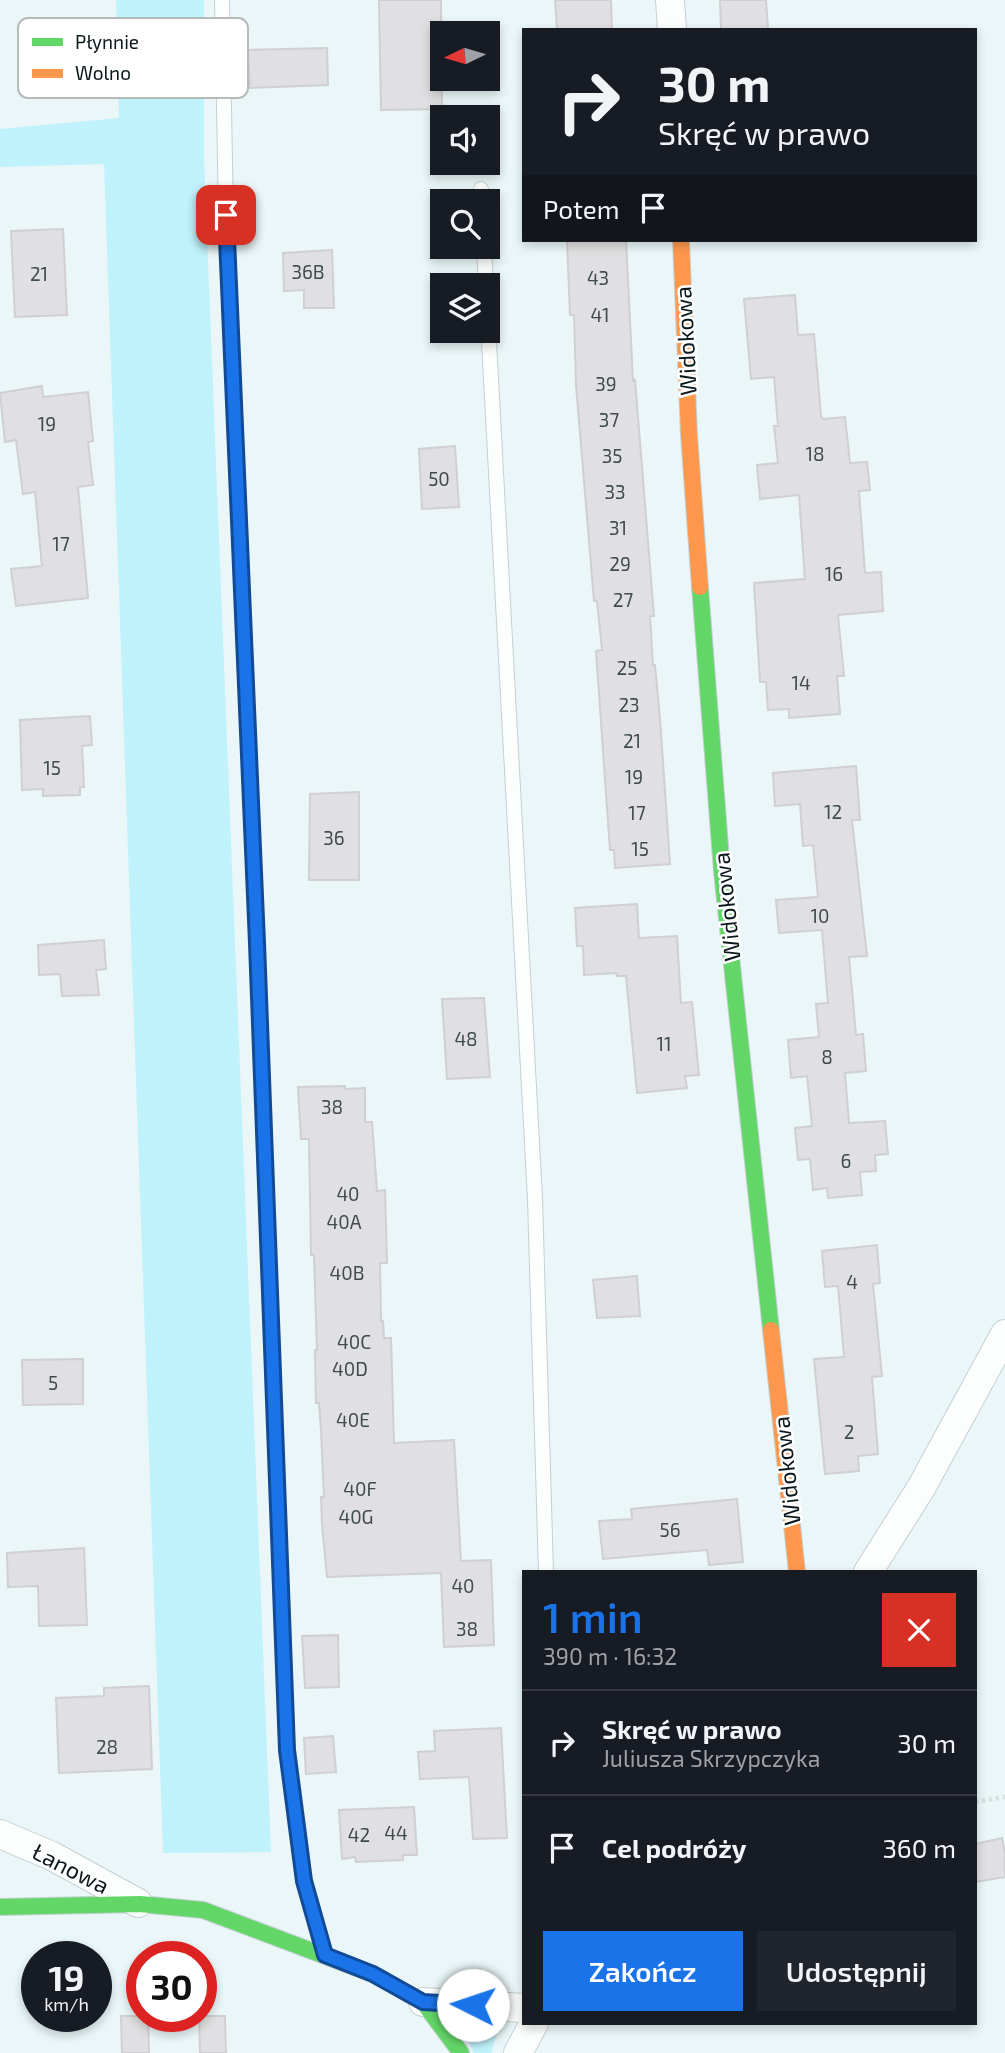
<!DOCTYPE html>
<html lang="pl">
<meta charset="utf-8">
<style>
:root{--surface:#171b24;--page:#20242c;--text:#f1f3f6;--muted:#9ea1a6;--line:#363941;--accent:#1a73e8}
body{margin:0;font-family:"Exo 2",sans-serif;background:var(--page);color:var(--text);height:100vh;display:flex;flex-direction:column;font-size:26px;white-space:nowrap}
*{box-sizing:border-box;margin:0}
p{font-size:23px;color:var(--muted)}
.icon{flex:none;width:38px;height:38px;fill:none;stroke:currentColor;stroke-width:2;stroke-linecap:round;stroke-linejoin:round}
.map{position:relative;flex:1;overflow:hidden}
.sheet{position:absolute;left:522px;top:1570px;width:455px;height:455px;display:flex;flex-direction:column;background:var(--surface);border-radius:0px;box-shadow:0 4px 10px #0003}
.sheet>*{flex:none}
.top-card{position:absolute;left:522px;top:28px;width:455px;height:214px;border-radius:0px;box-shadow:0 4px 10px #0003;background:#171b24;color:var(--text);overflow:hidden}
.needle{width:46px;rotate:265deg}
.tools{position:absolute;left:430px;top:21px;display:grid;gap:14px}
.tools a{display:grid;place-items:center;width:70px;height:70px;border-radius:0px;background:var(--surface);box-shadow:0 4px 10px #0003;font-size:35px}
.speed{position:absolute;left:21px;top:1941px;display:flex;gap:14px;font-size:35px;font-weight:700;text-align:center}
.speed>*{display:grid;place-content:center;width:91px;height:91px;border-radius:50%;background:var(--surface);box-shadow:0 4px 10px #0003;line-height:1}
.speed small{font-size:18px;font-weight:400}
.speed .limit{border:10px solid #d22;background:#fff;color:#111}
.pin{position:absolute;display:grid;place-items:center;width:60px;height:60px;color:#fff;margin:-30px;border-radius:14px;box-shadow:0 4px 10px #0006}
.me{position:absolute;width:77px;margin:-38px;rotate:274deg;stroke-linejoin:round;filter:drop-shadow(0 0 5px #0008)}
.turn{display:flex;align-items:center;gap:24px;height:147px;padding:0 21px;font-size:32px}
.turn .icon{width:91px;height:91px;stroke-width:2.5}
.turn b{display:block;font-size:49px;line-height:60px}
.then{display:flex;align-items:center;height:66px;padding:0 21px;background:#0003;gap:14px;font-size:26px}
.round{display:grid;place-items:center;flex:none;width:74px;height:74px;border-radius:0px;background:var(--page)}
.head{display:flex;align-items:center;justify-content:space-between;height:119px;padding:0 21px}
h1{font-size:42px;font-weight:600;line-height:52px;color:var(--accent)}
.button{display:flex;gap:14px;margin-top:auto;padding:14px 21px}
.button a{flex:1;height:80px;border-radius:0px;background:var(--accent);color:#fff;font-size:28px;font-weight:600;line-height:80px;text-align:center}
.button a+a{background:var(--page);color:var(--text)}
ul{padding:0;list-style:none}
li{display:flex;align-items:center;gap:21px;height:105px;padding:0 21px;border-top:2px solid var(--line)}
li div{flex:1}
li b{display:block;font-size:26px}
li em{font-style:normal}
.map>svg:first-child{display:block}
.green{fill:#c0f2fb}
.building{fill:#e0dfe1;stroke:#d0cfd1;stroke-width:2}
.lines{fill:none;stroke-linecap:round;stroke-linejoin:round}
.lane-casing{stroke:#c4d0d2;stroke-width:16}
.street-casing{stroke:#c4d0d2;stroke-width:30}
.fast-casing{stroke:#c4d0d2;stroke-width:18}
.slow-casing{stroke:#c4d0d2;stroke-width:18}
.path{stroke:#dcdfe0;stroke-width:4.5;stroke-dasharray:3.5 3.5;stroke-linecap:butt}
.lane{stroke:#fcfefe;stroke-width:14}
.street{stroke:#fcfefe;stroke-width:28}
.fast{stroke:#63d668;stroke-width:16}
.slow{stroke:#ff974d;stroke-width:16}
.route-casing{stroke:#114b97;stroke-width:18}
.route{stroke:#1a73e8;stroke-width:12}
.labels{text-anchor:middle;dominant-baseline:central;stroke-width:5;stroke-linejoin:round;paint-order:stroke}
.number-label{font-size:19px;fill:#404b4e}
.street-label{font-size:23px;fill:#0a181b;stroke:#fff}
.key{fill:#fff;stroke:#b6babb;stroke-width:2}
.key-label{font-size:19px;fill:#0a181b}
</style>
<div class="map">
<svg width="1005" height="2053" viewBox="0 0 1005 2053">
<rect width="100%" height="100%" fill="#eaf6f8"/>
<path class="green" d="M 116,0 L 204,0 L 204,160 L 271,1852 L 163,1853 L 104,164 L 0,167 L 0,129 L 119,118 Z
M 465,2025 L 488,2025 L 493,2027 L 496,2037 L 491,2053 L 474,2053 L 462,2028 Z"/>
<path class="building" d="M 379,0 L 441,0 L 442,109 L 381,110 Z
M 555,0 L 611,0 L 612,30 L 557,30 Z
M 720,0 L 766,0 L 768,29 L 721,30 Z
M 327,48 L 328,85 L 250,88 L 248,50 Z
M 63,229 L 67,315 L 15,317 L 11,231 Z
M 567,240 L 626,240 L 633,381 L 635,380 L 654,616 L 650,616 L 653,665 L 655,665 L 660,719 L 670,864 L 615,868 L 614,850 L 610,850 L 596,651 L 602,650 L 597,601 L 594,601 L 576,385 L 574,315 L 570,315 Z
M 332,250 L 334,308 L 304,308 L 304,290 L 284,291 L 283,253 Z
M 795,295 L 798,335 L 814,334 L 821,416 L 823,419 L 845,417 L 850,463 L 867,462 L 870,490 L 859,491 L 865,573 L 881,572 L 883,611 L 838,615 L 844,676 L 837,676 L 840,714 L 789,718 L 789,709 L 768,710 L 766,682 L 760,682 L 754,583 L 805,579 L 799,495 L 760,499 L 757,465 L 778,463 L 774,426 L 778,426 L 774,377 L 751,379 L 744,299 Z
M 42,386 L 43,397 L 88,392 L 93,441 L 88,442 L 93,485 L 78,487 L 88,598 L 16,606 L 11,569 L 42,566 L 35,492 L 23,494 L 16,440 L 5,442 L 0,393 Z
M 455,446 L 459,507 L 422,509 L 419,449 Z
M 90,716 L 92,745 L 82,746 L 84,787 L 80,787 L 80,795 L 43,796 L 43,789 L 22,790 L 20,720 Z
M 856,766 L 860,820 L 852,820 L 867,956 L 849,957 L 856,1035 L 863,1034 L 866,1071 L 845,1073 L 849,1123 L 885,1121 L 888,1154 L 875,1155 L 876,1171 L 860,1172 L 862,1195 L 828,1198 L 827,1188 L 813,1190 L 810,1159 L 798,1160 L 795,1128 L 812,1126 L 807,1076 L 791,1078 L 788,1040 L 819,1037 L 816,1004 L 828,1003 L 822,930 L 779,933 L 776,900 L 818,897 L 813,845 L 803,846 L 800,804 L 775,806 L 773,773 Z
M 359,792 L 359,880 L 309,880 L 310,794 Z
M 637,904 L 639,938 L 677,936 L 681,1003 L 692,1002 L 699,1075 L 685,1076 L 687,1088 L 637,1093 L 626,976 L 617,976 L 616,973 L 584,975 L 583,946 L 577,946 L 575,908 Z
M 104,940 L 106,969 L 96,970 L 99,995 L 62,996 L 60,974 L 39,975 L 38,945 Z
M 484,998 L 490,1077 L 447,1079 L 442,999 Z
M 345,1086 L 345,1089 L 365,1088 L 365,1122 L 372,1122 L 377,1191 L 385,1190 L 387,1263 L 380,1263 L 381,1321 L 383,1321 L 384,1338 L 391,1338 L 394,1443 L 454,1440 L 461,1561 L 491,1560 L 494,1645 L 444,1647 L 441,1573 L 327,1577 L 322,1524 L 321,1497 L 324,1497 L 321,1430 L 319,1403 L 316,1403 L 315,1350 L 317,1350 L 314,1255 L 311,1255 L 309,1139 L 301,1139 L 298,1087 Z
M 877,1245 L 880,1283 L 873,1284 L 882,1376 L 872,1377 L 878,1454 L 858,1456 L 859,1471 L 825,1474 L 814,1359 L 844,1357 L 838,1286 L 825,1287 L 822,1251 Z
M 637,1276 L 640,1316 L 597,1318 L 593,1280 Z
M 83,1359 L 83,1404 L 23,1405 L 22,1360 Z
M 737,1499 L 743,1562 L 709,1565 L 707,1550 L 603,1559 L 599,1521 L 632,1519 L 631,1509 Z
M 84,1548 L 87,1625 L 39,1626 L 38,1586 L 8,1587 L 7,1553 Z
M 338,1635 L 339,1687 L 305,1688 L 302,1636 Z
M 149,1686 L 152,1769 L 59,1773 L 56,1698 L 104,1696 L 104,1688 Z
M 501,1728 L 507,1838 L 473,1839 L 469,1777 L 420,1779 L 418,1752 L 435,1751 L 434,1731 Z
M 333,1736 L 336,1772 L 306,1774 L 304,1738 Z
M 414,1807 L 417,1855 L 403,1855 L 403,1860 L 378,1861 L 356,1862 L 355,1857 L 342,1859 L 339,1810 Z
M 1002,1838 L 1005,1853 L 1005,1877 L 975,1882 L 975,1844 Z
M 121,2016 L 148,2016 L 149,2053 L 122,2053 Z
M 199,2016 L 225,2016 L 226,2053 L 200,2053 Z"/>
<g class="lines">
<g class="lane-casing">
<path id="lane" d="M 222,0 L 226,215 L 257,943 L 287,1750 L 304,1881 L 323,1950
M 481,189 L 482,201
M 484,247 L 486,285
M 488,323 L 535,1199 L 546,1572"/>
</g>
<g class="street-casing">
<path id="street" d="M 670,0 L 672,30
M 868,1572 L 921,1488 L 1005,1334
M 0,1834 L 52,1856 L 138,1903
M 423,2002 L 523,2008
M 518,2053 L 534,2023"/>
</g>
<g class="fast-casing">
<path id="fast" d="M 700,587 L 722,872 L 771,1330
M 0,1907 L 140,1904 L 203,1910 L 373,1974 L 423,2002 L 461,2053"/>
</g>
<g class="slow-casing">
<path id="slow" d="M 681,240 L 689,435 L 700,587
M 771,1330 L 797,1572"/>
</g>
<path class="path" d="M 975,1802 L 1005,1797"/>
<use href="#lane" class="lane"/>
<use href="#street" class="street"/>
<use href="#fast" class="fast"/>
<use href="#slow" class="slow"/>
</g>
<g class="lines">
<g class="route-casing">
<path id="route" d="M 226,215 L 257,943 L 287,1750 L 304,1881 L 325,1955 L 373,1974 L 423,2002 L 473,2005"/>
</g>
<use href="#route" class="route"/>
</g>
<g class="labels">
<g class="number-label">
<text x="308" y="271">36B</text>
<text x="39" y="273">21</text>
<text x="598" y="277">43</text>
<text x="600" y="314">41</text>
<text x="606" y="383">39</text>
<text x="609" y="419">37</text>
<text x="47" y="423">19</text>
<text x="815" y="453">18</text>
<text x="612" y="455">35</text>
<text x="439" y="478">50</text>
<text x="615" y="491">33</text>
<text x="618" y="527">31</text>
<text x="61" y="543">17</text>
<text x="620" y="563">29</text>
<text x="834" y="573">16</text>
<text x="623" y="599">27</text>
<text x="627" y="667">25</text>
<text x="801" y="682">14</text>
<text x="629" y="704">23</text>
<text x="632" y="740">21</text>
<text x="52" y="767">15</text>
<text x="634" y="776">19</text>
<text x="833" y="811">12</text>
<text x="637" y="812">17</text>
<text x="334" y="837">36</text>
<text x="640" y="848">15</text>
<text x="820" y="915">10</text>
<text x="466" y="1038">48</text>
<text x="664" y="1043">11</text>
<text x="827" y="1056">8</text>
<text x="332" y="1106">38</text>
<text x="846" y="1160">6</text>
<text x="348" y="1193">40</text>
<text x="344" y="1221">40A</text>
<text x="347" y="1272">40B</text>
<text x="852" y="1281">4</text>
<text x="354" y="1341">40C</text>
<text x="350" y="1368">40D</text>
<text x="53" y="1382">5</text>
<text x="353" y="1419">40E</text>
<text x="849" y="1431">2</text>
<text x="360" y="1488">40F</text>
<text x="356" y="1516">40G</text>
<text x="670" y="1529">56</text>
<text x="463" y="1585">40</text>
<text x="467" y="1628">38</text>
<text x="107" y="1746">28</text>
<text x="396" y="1832">44</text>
<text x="359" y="1834">42</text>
</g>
<g class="street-label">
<text transform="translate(685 341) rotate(-93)">Widokowa</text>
<text transform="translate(726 907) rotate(-96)">Widokowa</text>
<text transform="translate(786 1471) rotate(-96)">Widokowa</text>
<text transform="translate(71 1868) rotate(27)">Łanowa</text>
</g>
</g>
<rect x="18" y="18" width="230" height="80" rx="10" class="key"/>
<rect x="32" y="38" width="31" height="8" fill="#63d668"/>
<rect x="32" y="69" width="31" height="9" fill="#ff974d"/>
<g class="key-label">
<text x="75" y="49">Płynnie</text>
<text x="75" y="80">Wolno</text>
</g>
</svg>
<div class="tools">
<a><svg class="needle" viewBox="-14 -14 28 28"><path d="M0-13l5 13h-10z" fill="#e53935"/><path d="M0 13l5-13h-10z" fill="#9ea1a6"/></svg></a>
<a><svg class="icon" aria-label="sound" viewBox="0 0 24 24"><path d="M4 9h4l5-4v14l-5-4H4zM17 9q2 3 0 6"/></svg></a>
<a><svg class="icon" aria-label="search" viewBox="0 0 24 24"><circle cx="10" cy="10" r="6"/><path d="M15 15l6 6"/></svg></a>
<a><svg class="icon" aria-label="layers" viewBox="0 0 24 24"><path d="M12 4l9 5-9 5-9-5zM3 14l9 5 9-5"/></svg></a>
</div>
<div class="speed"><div>19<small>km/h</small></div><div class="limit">30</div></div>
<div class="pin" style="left:226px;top:215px;background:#d93025"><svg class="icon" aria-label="arrive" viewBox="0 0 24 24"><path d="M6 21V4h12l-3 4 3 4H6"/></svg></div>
<svg class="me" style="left:473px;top:2005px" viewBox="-20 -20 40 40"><circle r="19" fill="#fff"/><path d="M0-13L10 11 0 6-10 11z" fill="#1a73e8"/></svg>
<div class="top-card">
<div class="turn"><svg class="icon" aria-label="right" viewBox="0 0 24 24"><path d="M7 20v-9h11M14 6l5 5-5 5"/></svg><div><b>30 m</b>Skręć w prawo</div></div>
<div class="then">Potem<svg class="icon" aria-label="arrive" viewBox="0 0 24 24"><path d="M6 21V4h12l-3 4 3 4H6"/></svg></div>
</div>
<section class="sheet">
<div class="head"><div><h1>1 min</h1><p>390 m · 16:32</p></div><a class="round" style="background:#d93025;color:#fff"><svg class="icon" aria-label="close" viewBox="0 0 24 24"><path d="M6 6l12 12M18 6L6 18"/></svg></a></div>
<ul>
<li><svg class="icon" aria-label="right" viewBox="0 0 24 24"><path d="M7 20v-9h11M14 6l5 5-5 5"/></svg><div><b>Skręć w prawo</b><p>Juliusza Skrzypczyka</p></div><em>30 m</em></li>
<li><svg class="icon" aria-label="arrive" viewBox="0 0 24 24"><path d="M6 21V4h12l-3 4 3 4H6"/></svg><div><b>Cel podróży</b></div><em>360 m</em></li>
</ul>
<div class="button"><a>Zakończ</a><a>Udostępnij</a></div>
</section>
</div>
